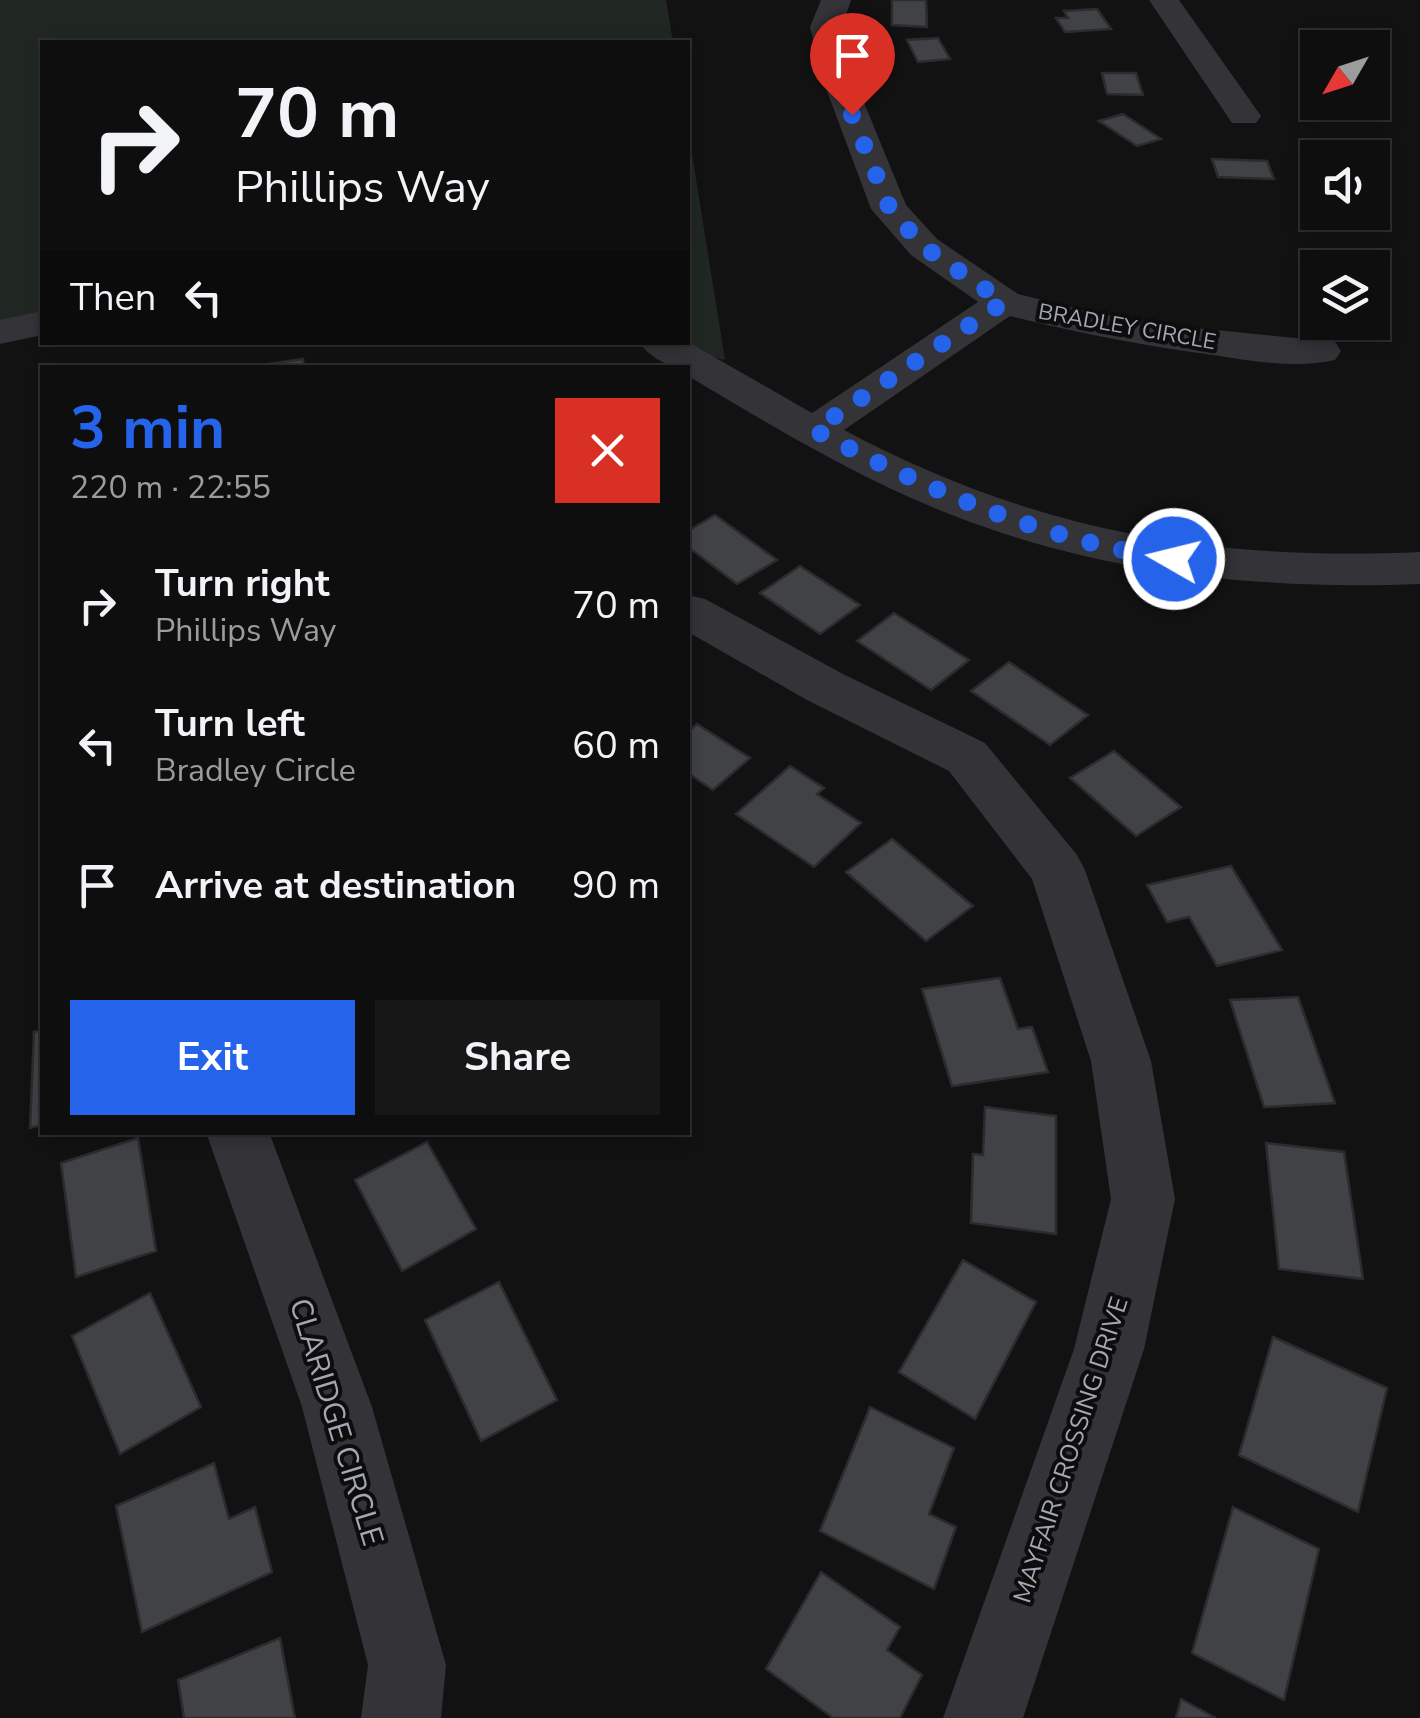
<!DOCTYPE html>
<meta charset="utf-8">
<style>
:root{--surface:#0e0e0e;--page:#171717;--text:#f1f3f6;--muted:#9b9c9e;--line:#2e2e2e;--accent:#2563eb}
body{margin:0;font-family:"Nunito Sans",sans-serif;background:var(--page);color:var(--text);height:100vh;display:flex;flex-direction:column;font-size:38px;white-space:nowrap}
*{box-sizing:border-box;margin:0}
p{font-size:32px;color:var(--muted)}
.icon{flex:none;width:55px;height:55px;fill:none;stroke:currentColor;stroke-width:2;stroke-linecap:round;stroke-linejoin:round}
.map{position:relative;flex:1;overflow:hidden}
.details{position:absolute;left:40px;top:365px;width:650px;height:770px;display:flex;flex-direction:column;background:var(--surface);border-radius:0px;box-shadow:0 5px 15px #0003,0 0 0 2px var(--line)}
.details>*{flex:none}
.top-card{position:absolute;left:40px;top:40px;width:650px;height:305px;border-radius:0px;box-shadow:0 5px 15px #0003,0 0 0 2px var(--line);background:#0e0e0e;color:var(--text);overflow:hidden}
.needle{width:65px;rotate:231deg}
.buttons{position:absolute;left:1300px;top:30px;display:grid;gap:20px}
.buttons a{display:grid;place-items:center;width:90px;height:90px;border-radius:0px;background:var(--surface);box-shadow:0 5px 15px #0003,0 0 0 2px var(--line);font-size:50px}
.pin{position:absolute;display:grid;place-items:center;width:85px;height:85px;color:#fff;margin:-102px -42px;border-radius:50% 50% 50% 0;rotate:-45deg;box-shadow:0 0 10px #0007}
.pin .icon{rotate:45deg}
.me{position:absolute;width:110px;margin:-55px;rotate:278deg;stroke-linejoin:round;filter:drop-shadow(0 0 8px #0008)}
.turn{display:flex;align-items:center;gap:35px;height:210px;padding:0 30px;font-size:45px}
.turn .icon{width:130px;height:130px;stroke-width:2.5}
.turn b{display:block;font-size:70px;line-height:85px}
.then{display:flex;align-items:center;height:95px;padding:0 30px;background:#0003;gap:20px;font-size:38px}
.round{display:grid;place-items:center;flex:none;width:105px;height:105px;border-radius:0px;background:var(--page)}
.head{display:flex;align-items:center;justify-content:space-between;height:170px;padding:0 30px}
h1{font-size:60px;font-weight:700;line-height:75px;color:var(--accent)}
.primary-button{display:flex;gap:20px;margin-top:auto;padding:20px 30px}
.primary-button a{flex:1;height:115px;border-radius:0px;background:var(--accent);color:#fff;font-size:40px;font-weight:700;line-height:115px;text-align:center}
.primary-button a+a{background:var(--page);color:var(--text)}
ul{padding:0;list-style:none}
li{display:flex;align-items:center;gap:30px;height:140px;padding:0 30px}
li div{flex:1}
li b{display:block;font-size:38px}
li em{font-style:normal}
.map>svg:first-child{display:block}
.green{fill:#202722}
.building{fill:#414246;stroke:#2c2c2f;stroke-width:2.5}
.lines{fill:none;stroke-linecap:round;stroke-linejoin:round}
.minor{fill:#333338;fill-rule:evenodd}
.route{stroke:#2563eb;stroke-width:18;stroke-dasharray:0 32.4}
.labels{text-anchor:middle;dominant-baseline:central;stroke-width:8;stroke-linejoin:round;paint-order:stroke}
.far-street-label{font-size:22px;fill:#a4a7b3;stroke:#0d0d0e}
.street-label{font-size:25px;fill:#a4a7b3;stroke:#0d0d0e}
.near-street-label{font-size:30px;fill:#a4a7b3;stroke:#0d0d0e}
</style>
<div class="map">
<svg width="1420" height="1718" viewBox="0 0 1420 1718">
<rect width="100%" height="100%" fill="#121213"/>
<path class="green" d="M 0,0 L 666,0 L 673,42 L 42,42 L 42,334 L 0,340 Z
M 688,129 L 725,360 L 659,343 L 688,342 Z"/>
<path class="building" d="M 892,0 L 926,0 L 927,27 L 892,25 Z
M 1097,9 L 1111,29 L 1065,32 L 1056,18 L 1068,18 L 1064,11 Z
M 938,38 L 950,59 L 918,62 L 907,40 Z
M 1102,73 L 1136,73 L 1143,95 L 1107,94 Z
M 1123,114 L 1161,139 L 1137,146 L 1099,121 Z
M 1212,159 L 1267,161 L 1274,179 L 1218,177 Z
M 303,359 L 304,368 L 239,368 Z
M 715,515 L 777,560 L 737,584 L 688,547 L 688,531 Z
M 800,566 L 860,605 L 820,634 L 760,593 Z
M 894,613 L 969,660 L 931,690 L 857,641 Z
M 1009,662 L 1088,715 L 1050,745 L 971,691 Z
M 697,724 L 750,758 L 713,790 L 688,773 L 688,732 Z
M 1114,751 L 1181,807 L 1136,836 L 1070,778 Z
M 790,766 L 824,788 L 817,794 L 861,823 L 814,867 L 736,814 Z
M 892,839 L 973,906 L 926,941 L 846,872 Z
M 1231,866 L 1282,950 L 1217,966 L 1189,917 L 1167,922 L 1147,885 Z
M 1000,978 L 1018,1029 L 1032,1027 L 1048,1072 L 952,1086 L 922,989 Z
M 1298,997 L 1335,1103 L 1264,1107 L 1230,1000 Z
M 42,1030 L 42,1125 L 30,1128 L 34,1032 Z
M 985,1107 L 1056,1116 L 1056,1234 L 971,1223 L 973,1154 L 983,1155 Z
M 138,1138 L 156,1251 L 76,1277 L 61,1163 Z
M 427,1142 L 476,1229 L 402,1271 L 355,1180 Z
M 1266,1143 L 1344,1152 L 1363,1279 L 1279,1269 Z
M 963,1260 L 1036,1302 L 975,1419 L 899,1372 Z
M 499,1282 L 557,1400 L 481,1441 L 425,1320 Z
M 150,1293 L 201,1407 L 120,1454 L 72,1336 Z
M 1273,1337 L 1387,1388 L 1358,1512 L 1239,1455 Z
M 870,1407 L 954,1448 L 929,1514 L 956,1527 L 934,1589 L 820,1531 Z
M 214,1463 L 229,1519 L 255,1507 L 272,1572 L 142,1632 L 116,1506 Z
M 1233,1507 L 1319,1549 L 1284,1700 L 1192,1653 Z
M 821,1572 L 900,1627 L 887,1650 L 922,1675 L 900,1718 L 833,1718 L 766,1669 Z
M 280,1638 L 295,1718 L 184,1718 L 178,1680 Z
M 1181,1699 L 1216,1718 L 1176,1718 Z"/>
<g class="lines">
<path class="minor" d="M 821,0 L 851,0 L 842,27 L 856,83 L 906,205 L 937,239 L 1018,294 L 1090,312 L 1167,325 L 1335,342 L 1341,351 L 1335,360 C 1297,369 1252,361 1213,355 C 1144,346 1078,333 1010,316 L 844,430 C 1035,531 1206,561 1420,552 L 1420,584 C 1261,590 1106,574 957,517 C 862,481 774,427 688,376 L 688,368 C 669,368 650,358 639,342 L 688,342 L 812,413 L 978,302 L 911,255 L 871,209 L 824,83 L 810,27 Z
M 1149,0 L 1179,0 L 1261,116 L 1256,123 L 1232,123 Z
M 42,311 L 42,335 L 0,344 L 0,320 Z
M 688,595 L 705,599 L 843,674 L 985,743 L 1077,855 L 1085,870 L 1151,1061 L 1175,1199 L 1144,1349 L 1023,1718 L 943,1718 L 1074,1349 L 1111,1199 L 1091,1061 L 1032,879 L 949,771 L 807,700 L 688,632 Z
M 206,1132 L 269,1132 L 372,1407 L 446,1665 L 441,1718 L 361,1718 L 368,1665 L 302,1407 Z"/>
</g>
<g class="lines">
<path class="route" d="M 852,115 L 890,209 L 924,247 L 1004,302 L 814,430 C 928,490 1045,541 1174,559"/>
</g>
<g class="labels">
<g class="far-street-label">
<text transform="translate(1127 327) rotate(10)">BRADLEY CIRCLE</text>
</g>
<g class="street-label">
<text transform="translate(1071 1450) rotate(-72)">MAYFAIR CROSSING DRIVE</text>
</g>
<g class="near-street-label">
<text transform="translate(336 1422) rotate(73)">CLARIDGE CIRCLE</text>
</g>
</g>
</svg>
<div class="buttons">
<a><svg class="needle" viewBox="-14 -14 28 28"><path d="M0-13l5 13h-10z" fill="#e53935"/><path d="M0 13l5-13h-10z" fill="#9b9c9e"/></svg></a>
<a><svg class="icon" aria-label="sound" viewBox="0 0 24 24"><path d="M4 9h4l5-4v14l-5-4H4zM17 9q2 3 0 6"/></svg></a>
<a><svg class="icon" aria-label="layers" viewBox="0 0 24 24"><path d="M12 4l9 5-9 5-9-5zM3 14l9 5 9-5"/></svg></a>
</div>
<div class="pin" style="left:852px;top:115px;background:#d93025"><svg class="icon" aria-label="arrive" viewBox="0 0 24 24"><path d="M6 21V4h12l-3 4 3 4H6"/></svg></div>
<svg class="me" style="left:1174px;top:559px" viewBox="-20 -20 40 40"><circle r="17" fill="#2563eb" stroke="#fff" stroke-width="3"/><path d="M0-11L8 9 0 5-8 9z" fill="#fff"/></svg>
<div class="top-card">
<div class="turn"><svg class="icon" aria-label="right" viewBox="0 0 24 24"><path d="M7 20v-9h11M14 6l5 5-5 5"/></svg><div><b>70 m</b>Phillips Way</div></div>
<div class="then">Then<svg class="icon" aria-label="left" viewBox="0 0 24 24"><path d="M17 20v-9H6M10 6l-5 5 5 5"/></svg></div>
</div>
<section class="details">
<div class="head"><div><h1>3 min</h1><p>220 m · 22:55</p></div><a class="round" style="background:#d93025;color:#fff"><svg class="icon" aria-label="close" viewBox="0 0 24 24"><path d="M6 6l12 12M18 6L6 18"/></svg></a></div>
<ul>
<li><svg class="icon" aria-label="right" viewBox="0 0 24 24"><path d="M7 20v-9h11M14 6l5 5-5 5"/></svg><div><b>Turn right</b><p>Phillips Way</p></div><em>70 m</em></li>
<li><svg class="icon" aria-label="left" viewBox="0 0 24 24"><path d="M17 20v-9H6M10 6l-5 5 5 5"/></svg><div><b>Turn left</b><p>Bradley Circle</p></div><em>60 m</em></li>
<li><svg class="icon" aria-label="arrive" viewBox="0 0 24 24"><path d="M6 21V4h12l-3 4 3 4H6"/></svg><div><b>Arrive at destination</b></div><em>90 m</em></li>
</ul>
<div class="primary-button"><a>Exit</a><a>Share</a></div>
</section>
</div>
